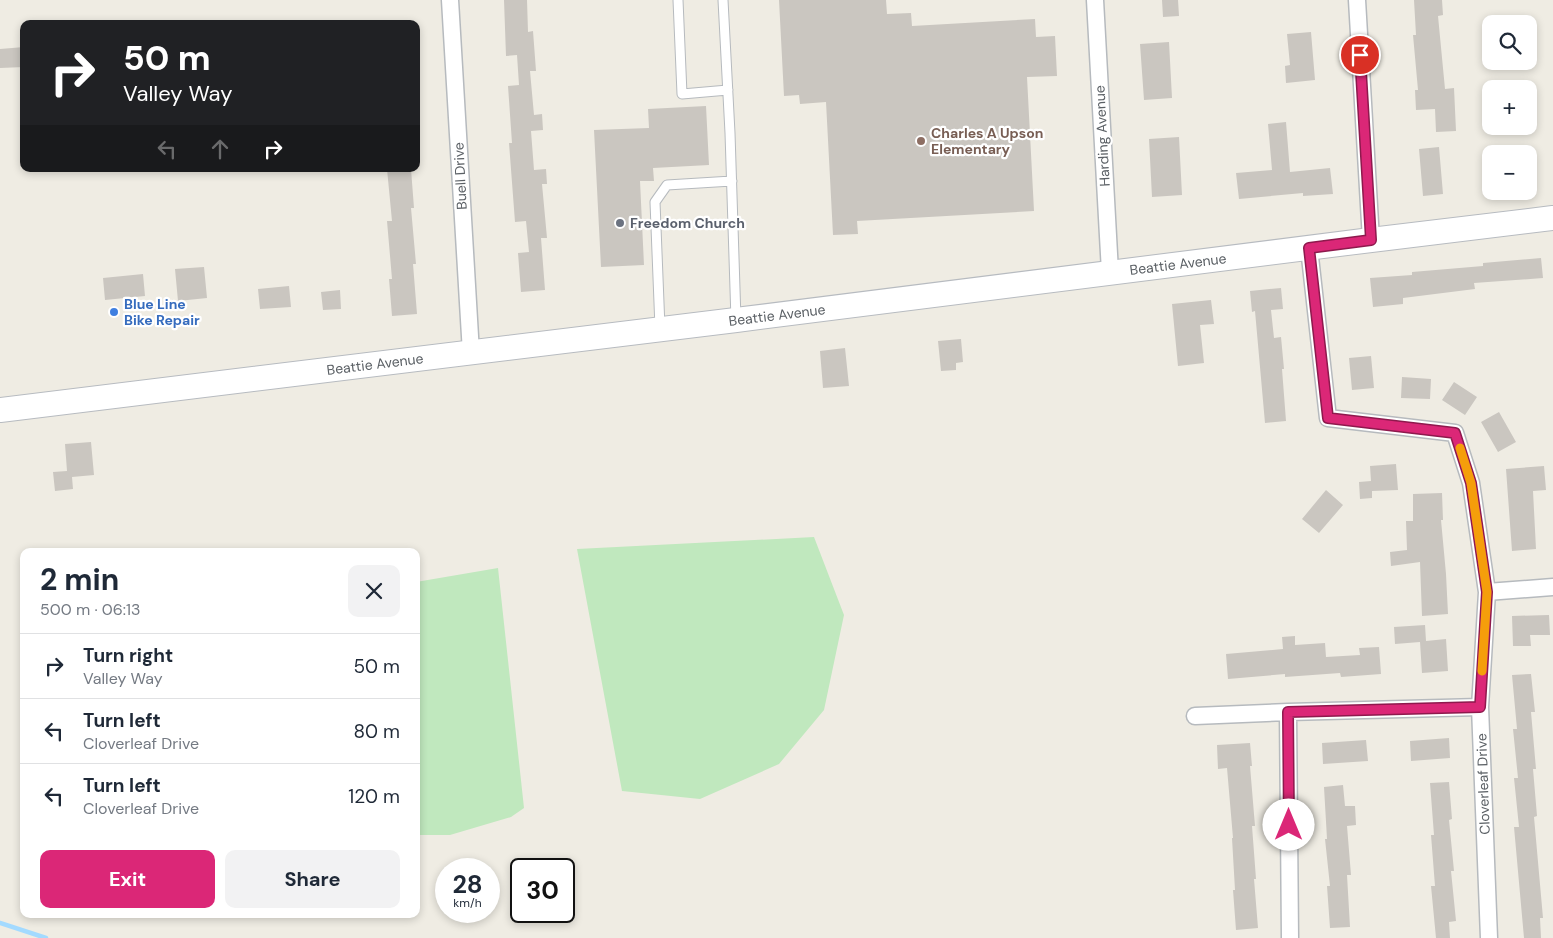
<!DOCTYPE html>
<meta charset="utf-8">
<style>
:root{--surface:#fff;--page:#f2f2f3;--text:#1f2937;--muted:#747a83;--line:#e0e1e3;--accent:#db2777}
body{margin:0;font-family:"DM Sans",sans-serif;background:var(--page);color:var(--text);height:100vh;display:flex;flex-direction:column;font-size:19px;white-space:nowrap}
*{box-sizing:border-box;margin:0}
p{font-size:16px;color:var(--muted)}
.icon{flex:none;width:28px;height:28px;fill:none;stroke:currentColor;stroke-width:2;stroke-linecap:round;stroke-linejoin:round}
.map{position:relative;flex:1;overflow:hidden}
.drawer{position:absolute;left:20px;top:548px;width:400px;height:370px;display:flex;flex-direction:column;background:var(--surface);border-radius:10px;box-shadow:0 2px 8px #0003}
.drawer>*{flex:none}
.guide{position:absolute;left:20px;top:20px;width:400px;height:152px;border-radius:10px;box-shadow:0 2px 8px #0003;background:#202124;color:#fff;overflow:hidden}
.controls{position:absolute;left:1482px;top:15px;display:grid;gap:10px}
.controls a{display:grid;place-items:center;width:55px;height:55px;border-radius:10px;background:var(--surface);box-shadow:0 2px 8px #0003;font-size:25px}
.speed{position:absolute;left:435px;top:858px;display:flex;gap:10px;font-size:25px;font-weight:700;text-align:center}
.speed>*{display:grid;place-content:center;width:65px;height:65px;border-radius:50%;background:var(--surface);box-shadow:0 2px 8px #0003;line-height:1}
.speed small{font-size:12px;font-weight:400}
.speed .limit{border:2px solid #111;border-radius:8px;background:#fff;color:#111}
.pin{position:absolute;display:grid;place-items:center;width:42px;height:42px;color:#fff;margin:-21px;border:2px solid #fff;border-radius:50%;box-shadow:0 1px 5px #0007}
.me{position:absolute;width:55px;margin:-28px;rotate:0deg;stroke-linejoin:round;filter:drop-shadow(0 0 4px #0008)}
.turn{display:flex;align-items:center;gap:18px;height:105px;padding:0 20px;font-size:22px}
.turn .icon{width:65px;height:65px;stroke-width:2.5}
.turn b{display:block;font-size:35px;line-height:42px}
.lanes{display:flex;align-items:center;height:48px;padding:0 20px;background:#0003;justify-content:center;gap:25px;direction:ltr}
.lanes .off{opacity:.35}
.round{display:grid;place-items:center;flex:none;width:52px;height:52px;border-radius:10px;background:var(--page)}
.head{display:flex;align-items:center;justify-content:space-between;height:85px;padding:0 20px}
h1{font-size:30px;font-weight:700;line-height:38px}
.action{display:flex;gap:10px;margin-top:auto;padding:10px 20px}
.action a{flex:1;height:58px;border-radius:10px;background:var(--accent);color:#fff;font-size:20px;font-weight:700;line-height:58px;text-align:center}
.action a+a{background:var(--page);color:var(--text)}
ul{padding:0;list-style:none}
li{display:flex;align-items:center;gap:15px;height:65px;padding:0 20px;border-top:1px solid var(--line)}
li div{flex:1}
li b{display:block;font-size:19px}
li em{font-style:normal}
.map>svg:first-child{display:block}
.green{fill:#c0e8be}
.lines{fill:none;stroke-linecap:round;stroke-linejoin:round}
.stream{stroke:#a3daff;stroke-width:4.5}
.building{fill:#cac6c0}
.lane-casing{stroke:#b6babe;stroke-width:11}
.street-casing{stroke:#b6babe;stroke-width:19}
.secondary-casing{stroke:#b7bbc0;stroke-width:26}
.lane{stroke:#fff;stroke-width:9}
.street{stroke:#fff;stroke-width:16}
.secondary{stroke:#fff;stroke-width:24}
.route-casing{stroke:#8e194d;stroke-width:12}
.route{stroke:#db2777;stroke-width:9}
.slow{stroke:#f59e0b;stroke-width:9}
.education-dot{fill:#8d6e63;stroke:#fff;stroke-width:2}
.worship-dot{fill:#6b7280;stroke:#fff;stroke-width:2}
.shop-dot{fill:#3f7fe0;stroke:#fff;stroke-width:2}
.labels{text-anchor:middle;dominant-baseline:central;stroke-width:4.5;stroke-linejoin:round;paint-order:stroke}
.education-label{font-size:14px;font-weight:bold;fill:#785e54;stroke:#fff;text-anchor:start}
.street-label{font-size:14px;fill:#5b6065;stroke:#fff}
.worship-label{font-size:14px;font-weight:bold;fill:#5b616d;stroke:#fff;text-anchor:start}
.shop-label{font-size:14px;font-weight:bold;fill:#366cbe;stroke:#fff;text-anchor:start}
</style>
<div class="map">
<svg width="1553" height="938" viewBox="0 0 1553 938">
<rect width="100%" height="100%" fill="#efece3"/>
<path class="green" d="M 814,537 L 844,615 L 824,710 L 779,764 L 700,799 L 622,791 L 577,549 Z
M 498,568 L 524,808 L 511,817 L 450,835 L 416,835 L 416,582 Z"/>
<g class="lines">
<path class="stream" d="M 0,923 L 46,938"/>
</g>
<path class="building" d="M 504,0 L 527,0 L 528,32 L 533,31 L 536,71 L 530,71 L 534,115 L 542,114 L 543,130 L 531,131 L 534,170 L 546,169 L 547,184 L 542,184 L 547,238 L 541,238 L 545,290 L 521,292 L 518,253 L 529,252 L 526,221 L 515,222 L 509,143 L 512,143 L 508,86 L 519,85 L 517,55 L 506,56 Z
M 779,0 L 886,0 L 887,14 L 911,13 L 912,26 L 1035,19 L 1036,37 L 1055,36 L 1057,76 L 1027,77 L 1034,211 L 857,221 L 858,234 L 833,235 L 826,102 L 800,104 L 799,95 L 784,96 Z
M 1162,0 L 1178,0 L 1179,16 L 1163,17 Z
M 1414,0 L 1442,0 L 1443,15 L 1438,16 L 1445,89 L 1454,88 L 1456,131 L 1436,132 L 1435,109 L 1416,110 L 1415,90 L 1418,90 L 1413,35 L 1416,35 Z
M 1311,32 L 1315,80 L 1286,83 L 1285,66 L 1290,65 L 1287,34 Z
M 1169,42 L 1172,98 L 1144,100 L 1140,44 Z
M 24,47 L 24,67 L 0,68 L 0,49 Z
M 706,106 L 709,165 L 653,168 L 654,181 L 640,181 L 644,265 L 601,267 L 594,130 L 649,128 L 648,109 Z
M 1286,122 L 1290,172 L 1330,168 L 1333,194 L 1303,196 L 1303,193 L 1239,199 L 1236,173 L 1272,170 L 1268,124 Z
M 1179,137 L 1182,195 L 1152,197 L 1149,139 Z
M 1439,147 L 1443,194 L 1423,196 L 1419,149 Z
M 387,169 L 411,169 L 414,208 L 411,208 L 416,264 L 413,264 L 417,314 L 392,316 L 389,279 L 392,279 L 387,221 L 392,221 Z
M 1541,258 L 1543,278 L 1474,283 L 1475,289 L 1403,298 L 1403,304 L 1373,307 L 1370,278 L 1412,275 L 1412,272 L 1483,266 L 1483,263 Z
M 204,267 L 207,298 L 178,301 L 175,269 Z
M 143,274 L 145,296 L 105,300 L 103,278 Z
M 289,286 L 291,307 L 260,309 L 258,289 Z
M 1281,288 L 1283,309 L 1271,310 L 1274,338 L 1281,337 L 1284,369 L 1282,369 L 1286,421 L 1265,423 L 1255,311 L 1252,312 L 1250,291 Z
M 340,290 L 341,309 L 323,310 L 321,292 Z
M 1211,300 L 1214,324 L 1200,325 L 1204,363 L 1178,366 L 1172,304 Z
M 961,339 L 963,362 L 956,363 L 956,370 L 941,371 L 938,341 Z
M 845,348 L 849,386 L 823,388 L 820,351 Z
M 1371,356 L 1374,388 L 1352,390 L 1349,358 Z
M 1402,377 L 1431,379 L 1430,399 L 1401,398 Z
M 1454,382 L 1477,397 L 1465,415 L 1442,400 Z
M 1499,412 L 1516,442 L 1498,452 L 1481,422 Z
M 91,442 L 94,475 L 72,477 L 73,489 L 55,491 L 53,472 L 67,471 L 65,444 Z
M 1396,464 L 1398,490 L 1372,491 L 1372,498 L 1360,499 L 1359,482 L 1371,481 L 1370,466 Z
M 1544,466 L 1546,490 L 1533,491 L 1536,549 L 1512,551 L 1506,469 Z
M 1326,490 L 1343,505 L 1319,533 L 1302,519 Z
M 1442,493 L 1443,520 L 1441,520 L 1446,574 L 1448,614 L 1422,616 L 1420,562 L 1391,566 L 1390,552 L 1407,550 L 1406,521 L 1413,521 L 1413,494 Z
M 1549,615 L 1550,635 L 1530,635 L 1531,646 L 1513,646 L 1512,616 Z
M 1425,625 L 1426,641 L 1446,639 L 1448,671 L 1422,673 L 1420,642 L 1395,644 L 1394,627 Z
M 1295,636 L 1295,645 L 1325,643 L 1326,657 L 1360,655 L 1359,648 L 1379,647 L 1381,674 L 1341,677 L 1340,673 L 1285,677 L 1285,674 L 1228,679 L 1226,654 L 1283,649 L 1282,637 Z
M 1531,674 L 1535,712 L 1531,712 L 1536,769 L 1533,769 L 1537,816 L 1534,817 L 1543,918 L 1540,918 L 1541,938 L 1524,938 L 1514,827 L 1519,827 L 1514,778 L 1518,778 L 1513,729 L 1517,729 L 1512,675 Z
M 1449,738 L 1450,758 L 1411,761 L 1410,741 Z
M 1366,740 L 1368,761 L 1323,764 L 1322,743 Z
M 1250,743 L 1252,766 L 1250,766 L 1255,826 L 1252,826 L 1256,879 L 1254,879 L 1258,928 L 1236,930 L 1233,890 L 1235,890 L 1232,838 L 1233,838 L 1227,768 L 1218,769 L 1217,745 Z
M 1449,782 L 1452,819 L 1449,820 L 1454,871 L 1451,871 L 1456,921 L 1449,922 L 1450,938 L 1436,938 L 1431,886 L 1435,886 L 1431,835 L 1434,835 L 1430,783 Z
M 1343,785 L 1345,806 L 1355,806 L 1356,825 L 1347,826 L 1351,875 L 1347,875 L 1350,927 L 1330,928 L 1327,886 L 1330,886 L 1325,839 L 1327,839 L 1324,787 Z"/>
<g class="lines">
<g class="lane-casing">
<path id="lane" d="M 678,0 L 682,94 L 728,90
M 723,0 L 730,133 L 736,320
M 660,328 L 655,202 L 667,185 L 732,181"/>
</g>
<g class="street-casing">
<path id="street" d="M 450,0 L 471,353
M 1095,0 L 1110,272
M 1357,0 L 1371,240
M 1309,248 L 1328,418 L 1455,433 L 1471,483 L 1487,592 L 1480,707 L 1489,938
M 1487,592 L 1553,587
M 1288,712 L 1290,938
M 1195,716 L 1288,712 L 1480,707"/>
</g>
<g class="secondary-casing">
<path id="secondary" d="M 0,410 L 736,320 L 1371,240 L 1553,218"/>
</g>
<use href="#lane" class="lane"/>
<use href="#street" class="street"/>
<use href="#secondary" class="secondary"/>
</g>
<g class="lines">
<g class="route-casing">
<path id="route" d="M 1289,825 L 1288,712 L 1480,707 L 1487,592 L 1471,483 L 1455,433 L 1328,418 L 1309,248 L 1371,240 L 1360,55"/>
</g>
<use href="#route" class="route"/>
<path class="slow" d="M 1460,448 L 1471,483 L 1487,592 L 1482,671"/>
</g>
<circle class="education-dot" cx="921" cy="141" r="5"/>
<circle class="worship-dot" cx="620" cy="223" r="5"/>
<circle class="shop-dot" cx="114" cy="312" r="5"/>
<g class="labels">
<g class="education-label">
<text x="931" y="133">Charles A Upson<tspan x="931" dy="16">Elementary</tspan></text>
</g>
<g class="street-label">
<text transform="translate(1102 136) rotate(-93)">Harding Avenue</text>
<text transform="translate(460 176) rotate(-93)">Buell Drive</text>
<text transform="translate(1178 264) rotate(-7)">Beattie Avenue</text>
<text transform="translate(777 315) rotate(-7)">Beattie Avenue</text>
<text transform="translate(375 364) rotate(-7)">Beattie Avenue</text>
<text transform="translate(1483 784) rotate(-92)">Cloverleaf Drive</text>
</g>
<g class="worship-label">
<text x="630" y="223">Freedom Church</text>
</g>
<g class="shop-label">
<text x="124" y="304">Blue Line<tspan x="124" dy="16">Bike Repair</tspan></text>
</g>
</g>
</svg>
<div class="controls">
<a><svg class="icon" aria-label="search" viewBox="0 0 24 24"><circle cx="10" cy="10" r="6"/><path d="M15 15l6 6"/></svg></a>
<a>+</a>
<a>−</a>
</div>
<div class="speed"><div>28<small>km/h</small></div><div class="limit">30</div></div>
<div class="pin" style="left:1360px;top:55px;background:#d93025"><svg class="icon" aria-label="arrive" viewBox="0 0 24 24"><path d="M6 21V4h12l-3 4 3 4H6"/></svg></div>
<svg class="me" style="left:1289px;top:825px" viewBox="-20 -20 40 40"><circle r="19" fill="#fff"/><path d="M0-13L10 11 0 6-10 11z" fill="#db2777"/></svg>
<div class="guide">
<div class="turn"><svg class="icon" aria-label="right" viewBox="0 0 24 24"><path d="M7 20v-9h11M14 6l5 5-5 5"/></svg><div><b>50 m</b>Valley Way</div></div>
<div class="lanes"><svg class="icon off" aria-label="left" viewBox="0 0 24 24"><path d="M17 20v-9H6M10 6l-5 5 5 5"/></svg><svg class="icon off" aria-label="ahead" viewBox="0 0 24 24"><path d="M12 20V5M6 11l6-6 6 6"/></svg><svg class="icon" aria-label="right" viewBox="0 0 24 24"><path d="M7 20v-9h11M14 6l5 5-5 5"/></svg></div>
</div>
<section class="drawer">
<div class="head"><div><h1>2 min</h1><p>500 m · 06:13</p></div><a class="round"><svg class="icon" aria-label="close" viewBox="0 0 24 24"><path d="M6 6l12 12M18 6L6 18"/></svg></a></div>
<ul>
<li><svg class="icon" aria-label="right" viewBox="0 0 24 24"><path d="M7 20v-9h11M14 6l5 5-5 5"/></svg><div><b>Turn right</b><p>Valley Way</p></div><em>50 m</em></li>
<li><svg class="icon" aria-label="left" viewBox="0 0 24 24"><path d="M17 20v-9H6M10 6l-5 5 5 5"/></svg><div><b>Turn left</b><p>Cloverleaf Drive</p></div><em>80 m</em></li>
<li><svg class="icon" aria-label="left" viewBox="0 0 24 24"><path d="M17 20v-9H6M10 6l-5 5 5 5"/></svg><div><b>Turn left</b><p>Cloverleaf Drive</p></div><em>120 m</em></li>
</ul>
<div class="action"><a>Exit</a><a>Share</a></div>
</section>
</div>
